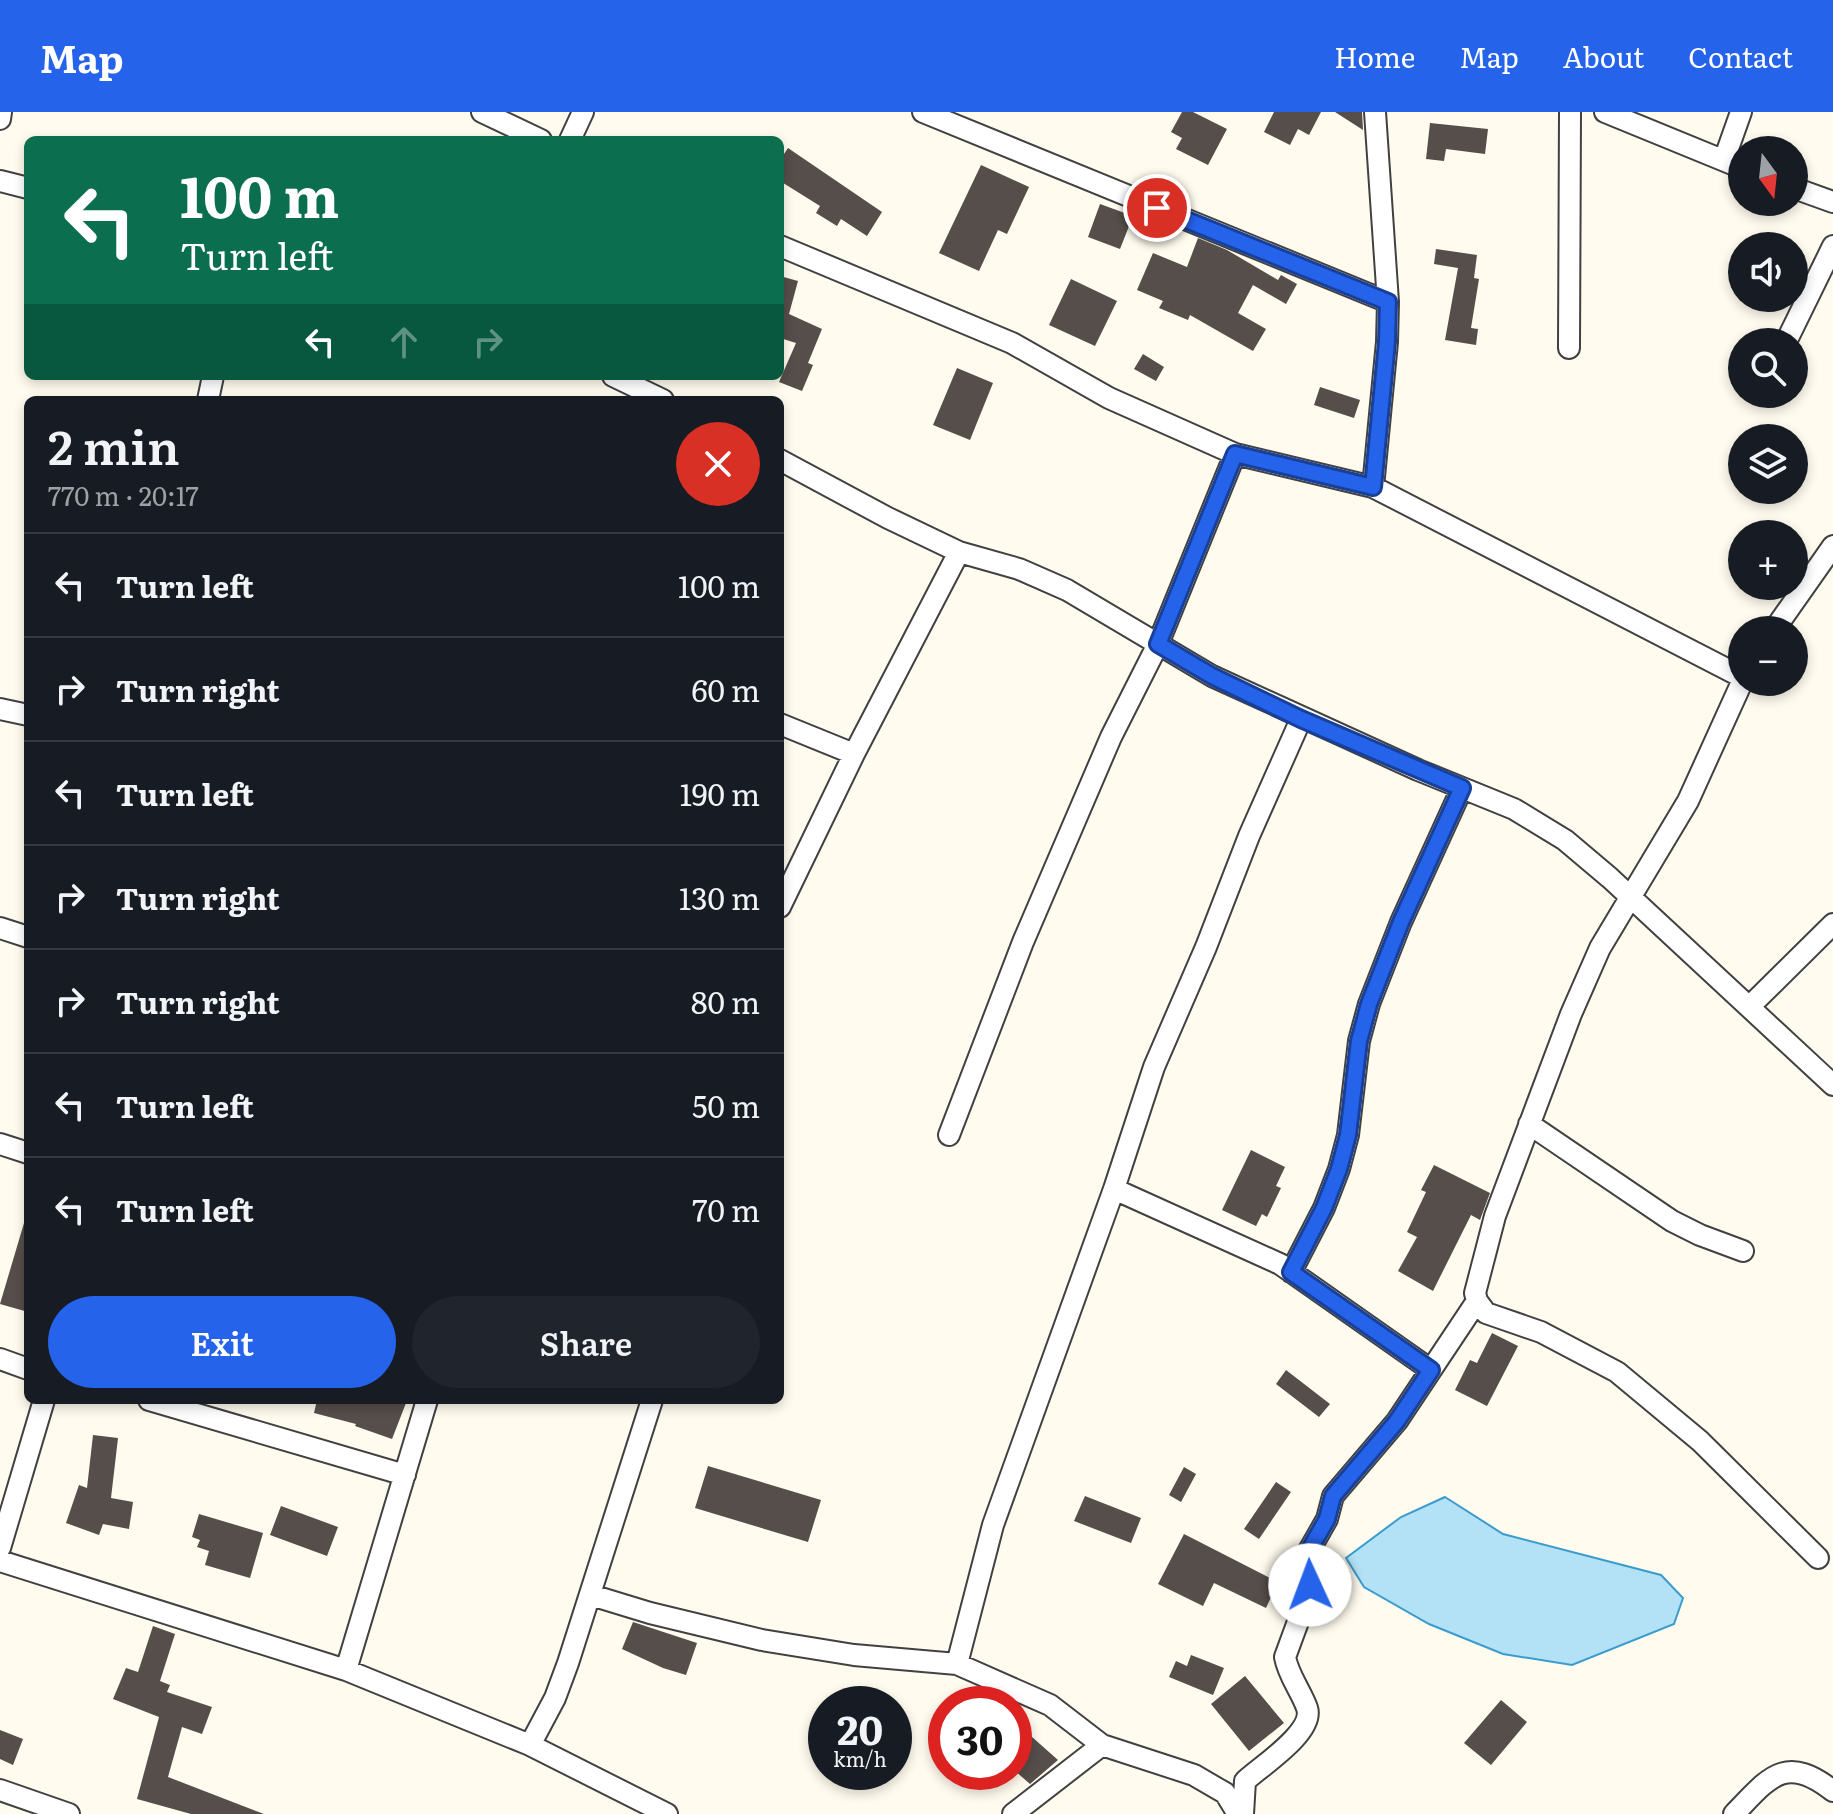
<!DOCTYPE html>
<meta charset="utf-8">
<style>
:root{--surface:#171b24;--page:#20242c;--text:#f1f3f6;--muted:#9ea1a6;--line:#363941;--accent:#2563eb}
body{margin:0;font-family:Literata,serif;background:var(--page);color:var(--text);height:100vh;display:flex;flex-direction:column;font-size:30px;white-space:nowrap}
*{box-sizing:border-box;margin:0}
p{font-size:26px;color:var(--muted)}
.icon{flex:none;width:44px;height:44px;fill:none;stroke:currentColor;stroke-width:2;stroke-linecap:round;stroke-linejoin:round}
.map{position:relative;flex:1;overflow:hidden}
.drawer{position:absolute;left:24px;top:284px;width:760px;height:1008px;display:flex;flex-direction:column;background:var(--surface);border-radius:12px;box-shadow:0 4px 12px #0003}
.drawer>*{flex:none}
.top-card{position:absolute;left:24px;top:24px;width:760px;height:244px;border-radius:12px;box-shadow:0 4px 12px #0003;background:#0b6e4f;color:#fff;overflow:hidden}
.needle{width:52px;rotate:165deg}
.fabs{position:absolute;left:1728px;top:24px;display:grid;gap:16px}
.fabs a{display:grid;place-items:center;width:80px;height:80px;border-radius:50%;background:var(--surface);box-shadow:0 4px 12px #0003;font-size:40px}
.speed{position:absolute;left:808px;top:1574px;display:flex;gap:16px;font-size:40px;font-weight:700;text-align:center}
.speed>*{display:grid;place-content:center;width:104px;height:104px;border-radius:50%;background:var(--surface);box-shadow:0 4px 12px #0003;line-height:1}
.speed small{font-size:20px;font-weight:400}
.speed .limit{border:12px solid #d22;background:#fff;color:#111}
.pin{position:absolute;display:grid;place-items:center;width:68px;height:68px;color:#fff;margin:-34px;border:4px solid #fff;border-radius:50%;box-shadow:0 2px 8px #0007}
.me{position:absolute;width:88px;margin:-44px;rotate:358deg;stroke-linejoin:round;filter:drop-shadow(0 0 6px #0008)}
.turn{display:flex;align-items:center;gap:28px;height:168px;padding:0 24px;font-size:36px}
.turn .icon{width:104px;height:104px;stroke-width:2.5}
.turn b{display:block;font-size:56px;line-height:68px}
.lanes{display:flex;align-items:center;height:76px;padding:0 24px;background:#0003;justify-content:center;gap:40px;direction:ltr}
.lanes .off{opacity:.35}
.round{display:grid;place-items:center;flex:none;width:84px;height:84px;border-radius:42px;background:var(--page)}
.headline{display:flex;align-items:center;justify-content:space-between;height:136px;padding:0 24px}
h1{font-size:48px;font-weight:600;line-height:60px}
.cta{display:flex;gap:16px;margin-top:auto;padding:16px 24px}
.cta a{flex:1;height:92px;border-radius:48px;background:var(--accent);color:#fff;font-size:32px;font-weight:600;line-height:92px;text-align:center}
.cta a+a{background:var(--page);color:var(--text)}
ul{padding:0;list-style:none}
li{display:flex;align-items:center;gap:24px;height:104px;padding:0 24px;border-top:2px solid var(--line)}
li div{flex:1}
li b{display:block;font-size:30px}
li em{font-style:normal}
header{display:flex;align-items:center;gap:48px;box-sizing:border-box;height:112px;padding:0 40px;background:var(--accent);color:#fff}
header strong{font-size:38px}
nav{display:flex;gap:44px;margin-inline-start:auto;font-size:28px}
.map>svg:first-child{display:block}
.water{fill:#b3e1f6;stroke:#3a9cce;stroke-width:2}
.building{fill:#564e4a}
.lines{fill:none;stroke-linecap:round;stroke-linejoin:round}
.minor-casing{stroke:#414141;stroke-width:24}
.minor{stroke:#fff;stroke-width:20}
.route-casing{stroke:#184099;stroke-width:20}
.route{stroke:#2563eb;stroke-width:14}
</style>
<header>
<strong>Map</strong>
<nav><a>Home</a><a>Map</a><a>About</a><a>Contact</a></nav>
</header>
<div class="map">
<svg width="1833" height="1702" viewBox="0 0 1833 1702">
<rect width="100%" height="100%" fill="#fffbee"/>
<path class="water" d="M 1445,1385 L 1503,1422 L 1661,1463 L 1683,1486 L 1674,1512 L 1572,1553 L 1503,1542 L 1429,1512 L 1364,1475 L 1346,1446 L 1401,1405 Z"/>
<path class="building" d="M 1182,0 L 1193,0 L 1227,17 L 1208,53 L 1176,37 L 1182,26 L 1171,20 Z
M 1274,0 L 1321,0 L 1309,23 L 1298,17 L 1290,33 L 1264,20 Z
M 1335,0 L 1362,0 L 1363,18 Z
M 1430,11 L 1488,17 L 1485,42 L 1446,37 L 1444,49 L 1426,47 Z
M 788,36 L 882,100 L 867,124 L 841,107 L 837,114 L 816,101 L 820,94 L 780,69 L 780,48 Z
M 981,53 L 1029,75 L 1007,122 L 998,118 L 979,159 L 939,141 Z
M 1100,92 L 1133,104 L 1120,137 L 1088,125 Z
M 1198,126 L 1227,138 L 1278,168 L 1281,163 L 1297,172 L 1286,192 L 1253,173 L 1238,201 L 1266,217 L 1253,239 L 1190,203 L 1188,208 L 1159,196 L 1163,189 L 1137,178 L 1153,141 L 1187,155 Z
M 1436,137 L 1477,143 L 1474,166 L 1479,167 L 1471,216 L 1478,217 L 1476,233 L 1445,228 L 1458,156 L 1434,152 Z
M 780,164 L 798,169 L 789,202 L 822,217 L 808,251 L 813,253 L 802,279 L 779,270 L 796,231 L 780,226 Z
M 1071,167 L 1117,189 L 1095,234 L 1049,213 Z
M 1143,242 L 1164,255 L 1156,269 L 1134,257 Z
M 957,256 L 993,271 L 970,328 L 933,313 Z
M 1320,275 L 1360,288 L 1354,306 L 1314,293 Z
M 1251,1038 L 1285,1055 L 1276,1074 L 1281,1076 L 1267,1105 L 1262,1102 L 1256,1114 L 1222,1098 Z
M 1434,1053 L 1490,1081 L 1480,1108 L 1471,1103 L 1433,1179 L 1398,1159 L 1417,1125 L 1407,1120 L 1426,1080 L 1421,1078 Z
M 24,1111 L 28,1111 L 28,1200 L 0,1192 Z
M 1492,1221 L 1518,1234 L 1487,1294 L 1455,1278 L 1470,1248 L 1477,1251 Z
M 1286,1258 L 1330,1292 L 1319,1305 L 1276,1272 Z
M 317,1288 L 398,1288 L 406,1291 L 392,1327 L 355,1314 L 356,1312 L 314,1301 Z
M 93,1323 L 118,1326 L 111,1386 L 133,1390 L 129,1417 L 103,1412 L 99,1423 L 66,1411 L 79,1373 L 87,1376 Z
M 708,1354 L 821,1388 L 808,1430 L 695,1396 Z
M 1184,1355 L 1196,1362 L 1181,1390 L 1169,1383 Z
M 1276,1370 L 1291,1380 L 1259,1427 L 1244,1417 Z
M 1085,1384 L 1141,1406 L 1131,1431 L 1074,1409 Z
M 281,1394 L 338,1415 L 327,1444 L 270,1423 Z
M 199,1402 L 263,1421 L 250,1466 L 205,1453 L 209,1439 L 197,1435 L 200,1428 L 192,1425 Z
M 1184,1422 L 1278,1470 L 1266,1496 L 1214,1471 L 1203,1494 L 1158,1472 Z
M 633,1510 L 697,1531 L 686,1563 L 663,1556 L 622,1537 Z
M 153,1514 L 175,1522 L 160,1569 L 170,1573 L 167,1580 L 212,1595 L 202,1622 L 182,1615 L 168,1665 L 264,1702 L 191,1702 L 137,1687 L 159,1605 L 113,1587 L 126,1556 L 138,1560 Z
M 1191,1543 L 1224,1556 L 1213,1583 L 1169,1565 L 1176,1549 L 1187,1554 Z
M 1245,1564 L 1284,1611 L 1249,1639 L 1211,1592 Z
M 1501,1588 L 1527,1610 L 1491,1653 L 1464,1631 Z
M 1023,1617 L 1058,1648 L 1030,1672 L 1014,1658 L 1014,1626 Z
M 0,1618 L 23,1627 L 13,1653 L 0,1647 Z"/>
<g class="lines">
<g class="minor-casing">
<path id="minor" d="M 482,0 L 541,28
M 923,0 L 1388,190
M 1605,0 L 1742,56
M 0,7 L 1,0
M 570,28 L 583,0
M 1724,48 L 1741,0
M 0,69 L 28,76
M 1794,76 L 1833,90
M 780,134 L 1012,231 L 1109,286 L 1235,342 L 1373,375 L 1742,565
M 1786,230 L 1833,134
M 1569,236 L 1570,0
M 613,264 L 663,288
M 208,288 L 213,264
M 780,348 L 888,406 L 959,440 L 1019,457 L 1067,478 L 1212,564 L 1418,658 L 1514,697 L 1542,714 L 1565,728 L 1610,766 L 1833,973
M 1373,375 L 1387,230 L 1388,190 L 1375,0
M 1774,518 L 1833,434
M 1742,570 L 1688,689 L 1600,836 L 1571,902 L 1495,1104 L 1475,1181 L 1477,1189 L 1486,1201 L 1541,1220 L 1617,1260 L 1700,1329 L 1818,1446
M 0,597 L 28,603
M 780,612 L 854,642
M 780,795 L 854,642 L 959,440
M 0,816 L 28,825
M 1750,894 L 1833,812
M 1529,1012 L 1672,1109 L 1700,1123 L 1743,1139
M 949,1023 L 1023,830 L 1111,625 L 1158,532 L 1235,342
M 0,1032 L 28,1041
M 1114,1077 L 1280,1152 L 1431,1258
M 1291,1160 L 1324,1096 L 1339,1057 L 1348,1023 L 1359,929 L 1369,892 L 1401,810 L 1462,676
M 0,1247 L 28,1257
M 149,1288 L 405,1363
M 0,1436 L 44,1288
M 0,1449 L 346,1558 L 530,1633 L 667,1702
M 591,1483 L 650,1501 L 762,1528 L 854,1543 L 957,1552 L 1050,1593 L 1102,1633 L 1194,1663 L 1225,1681 L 1238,1702
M 957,1552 L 993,1413 L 1114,1077 L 1154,955 L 1206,835 L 1249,724 L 1301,607
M 346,1558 L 427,1288
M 530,1633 L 555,1586 L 568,1551 L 652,1288
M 0,1678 L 69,1702
M 1013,1702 L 1102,1633
M 1243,1702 L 1245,1669 C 1261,1654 1315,1620 1307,1596 C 1301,1579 1288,1563 1285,1545 L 1310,1477 L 1309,1468 L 1301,1456 L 1302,1451 L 1327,1407 L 1333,1384 L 1397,1309 L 1477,1189
M 1734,1702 C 1769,1666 1785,1641 1833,1679"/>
</g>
<use href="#minor" class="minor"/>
</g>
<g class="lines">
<g class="route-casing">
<path id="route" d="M 1157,96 L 1388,190 L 1387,230 L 1373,375 L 1235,342 L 1158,532 L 1212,564 L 1301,607 L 1462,676 L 1401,810 L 1369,892 L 1359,929 L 1348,1023 L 1339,1057 L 1324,1096 L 1291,1160 L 1431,1258 L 1397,1309 L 1333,1384 L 1327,1407 L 1302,1451 L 1301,1456 L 1310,1473"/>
</g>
<use href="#route" class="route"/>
</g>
</svg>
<div class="fabs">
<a><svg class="needle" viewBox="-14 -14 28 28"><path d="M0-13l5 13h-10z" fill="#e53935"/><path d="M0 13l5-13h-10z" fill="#9ea1a6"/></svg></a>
<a><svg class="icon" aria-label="sound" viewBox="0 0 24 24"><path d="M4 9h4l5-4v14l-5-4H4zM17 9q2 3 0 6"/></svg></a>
<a><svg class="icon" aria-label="search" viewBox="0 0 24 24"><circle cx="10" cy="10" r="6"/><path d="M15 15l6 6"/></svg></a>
<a><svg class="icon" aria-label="layers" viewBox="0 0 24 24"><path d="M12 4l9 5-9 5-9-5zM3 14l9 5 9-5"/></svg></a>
<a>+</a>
<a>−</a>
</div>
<div class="speed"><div>20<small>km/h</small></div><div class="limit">30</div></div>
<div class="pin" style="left:1157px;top:96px;background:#d93025"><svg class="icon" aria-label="arrive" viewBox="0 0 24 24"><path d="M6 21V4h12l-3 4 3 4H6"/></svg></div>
<svg class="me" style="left:1310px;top:1473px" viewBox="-20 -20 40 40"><circle r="19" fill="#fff"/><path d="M0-13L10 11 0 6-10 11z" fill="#2563eb"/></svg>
<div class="top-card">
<div class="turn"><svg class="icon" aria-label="left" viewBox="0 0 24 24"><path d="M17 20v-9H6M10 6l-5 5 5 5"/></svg><div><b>100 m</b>Turn left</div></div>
<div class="lanes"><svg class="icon" aria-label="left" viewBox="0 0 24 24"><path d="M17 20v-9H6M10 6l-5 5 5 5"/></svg><svg class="icon off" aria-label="ahead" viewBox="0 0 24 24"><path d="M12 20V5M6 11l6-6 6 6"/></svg><svg class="icon off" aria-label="right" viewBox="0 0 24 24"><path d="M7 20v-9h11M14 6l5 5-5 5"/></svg></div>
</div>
<section class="drawer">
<div class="headline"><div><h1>2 min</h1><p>770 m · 20:17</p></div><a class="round" style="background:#d93025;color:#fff"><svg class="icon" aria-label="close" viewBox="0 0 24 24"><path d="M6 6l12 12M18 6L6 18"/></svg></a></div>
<ul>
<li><svg class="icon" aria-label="left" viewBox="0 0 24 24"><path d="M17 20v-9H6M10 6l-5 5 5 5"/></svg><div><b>Turn left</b></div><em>100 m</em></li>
<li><svg class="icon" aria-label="right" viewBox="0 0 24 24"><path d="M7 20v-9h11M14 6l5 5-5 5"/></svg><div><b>Turn right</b></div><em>60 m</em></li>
<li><svg class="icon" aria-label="left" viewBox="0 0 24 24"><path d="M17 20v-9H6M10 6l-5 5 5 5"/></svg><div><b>Turn left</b></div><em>190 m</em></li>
<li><svg class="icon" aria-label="right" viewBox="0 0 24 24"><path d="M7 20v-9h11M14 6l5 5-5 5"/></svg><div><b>Turn right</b></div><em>130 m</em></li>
<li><svg class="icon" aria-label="right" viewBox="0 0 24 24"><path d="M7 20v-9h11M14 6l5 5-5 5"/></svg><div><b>Turn right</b></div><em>80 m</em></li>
<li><svg class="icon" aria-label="left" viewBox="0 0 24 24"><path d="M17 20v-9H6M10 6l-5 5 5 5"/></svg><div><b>Turn left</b></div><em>50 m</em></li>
<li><svg class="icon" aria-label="left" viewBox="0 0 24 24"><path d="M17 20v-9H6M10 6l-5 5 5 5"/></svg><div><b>Turn left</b></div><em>70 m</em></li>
</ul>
<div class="cta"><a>Exit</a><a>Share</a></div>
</section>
</div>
